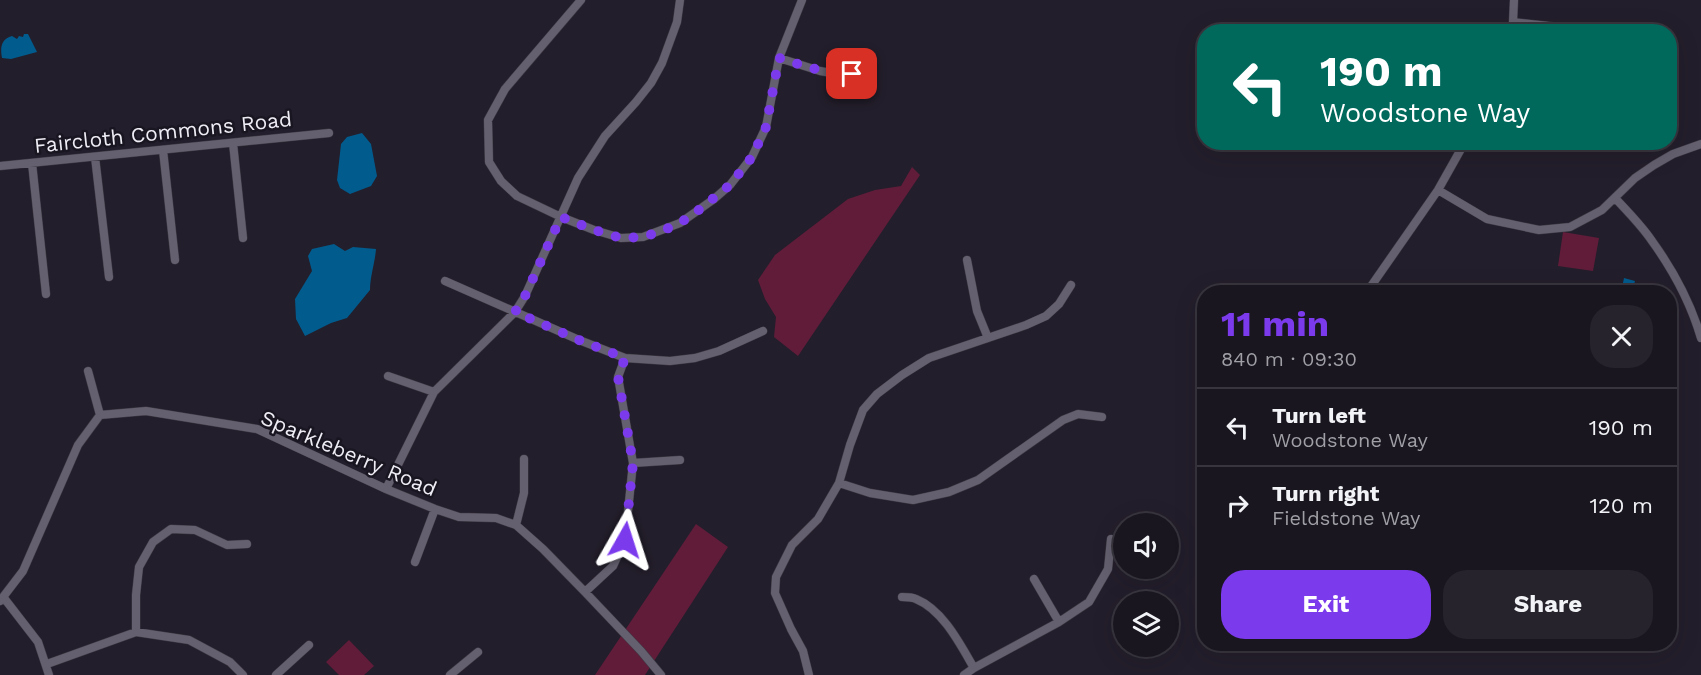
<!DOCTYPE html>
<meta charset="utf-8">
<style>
:root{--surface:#1a1620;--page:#27232d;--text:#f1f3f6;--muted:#9f9fa5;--line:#38353e;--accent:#7c3aed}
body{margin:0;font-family:"Work Sans",sans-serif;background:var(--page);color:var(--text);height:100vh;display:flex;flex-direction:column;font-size:22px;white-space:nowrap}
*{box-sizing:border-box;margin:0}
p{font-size:20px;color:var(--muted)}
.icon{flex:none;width:33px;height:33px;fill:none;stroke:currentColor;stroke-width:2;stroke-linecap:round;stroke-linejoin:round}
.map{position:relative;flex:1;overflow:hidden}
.sheet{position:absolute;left:1197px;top:285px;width:480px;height:366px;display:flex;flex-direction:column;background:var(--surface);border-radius:24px;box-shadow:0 6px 24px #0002,0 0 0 2px var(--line)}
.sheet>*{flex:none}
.hud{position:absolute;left:1197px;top:24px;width:480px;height:126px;border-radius:24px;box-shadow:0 6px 24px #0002,0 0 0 2px var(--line);background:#00695c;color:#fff;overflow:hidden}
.tools{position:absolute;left:1113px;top:513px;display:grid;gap:12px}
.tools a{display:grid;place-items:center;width:66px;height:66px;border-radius:50%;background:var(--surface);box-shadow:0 6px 24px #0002,0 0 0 2px var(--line);font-size:30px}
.pin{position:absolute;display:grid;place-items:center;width:51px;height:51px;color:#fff;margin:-26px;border-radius:12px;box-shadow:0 3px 9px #0006}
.me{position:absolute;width:66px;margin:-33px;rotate:6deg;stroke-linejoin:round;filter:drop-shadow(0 0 4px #0008)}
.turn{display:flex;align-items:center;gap:21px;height:126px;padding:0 24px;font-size:27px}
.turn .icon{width:78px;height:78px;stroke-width:2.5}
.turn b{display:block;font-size:42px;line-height:51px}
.round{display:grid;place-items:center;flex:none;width:63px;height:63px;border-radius:24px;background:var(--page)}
.head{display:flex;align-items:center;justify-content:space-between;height:102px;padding:0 24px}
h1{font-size:36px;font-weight:700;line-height:45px;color:var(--accent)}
.primary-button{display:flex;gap:12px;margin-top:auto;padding:12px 24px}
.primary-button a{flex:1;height:69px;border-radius:24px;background:var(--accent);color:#fff;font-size:24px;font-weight:700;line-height:69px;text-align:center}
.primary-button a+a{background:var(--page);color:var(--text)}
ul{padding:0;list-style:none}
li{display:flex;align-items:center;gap:18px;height:78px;padding:0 24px;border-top:2px solid var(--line)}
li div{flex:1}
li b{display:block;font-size:22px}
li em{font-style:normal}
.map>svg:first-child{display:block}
.green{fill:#611c3a}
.water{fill:#025b8d}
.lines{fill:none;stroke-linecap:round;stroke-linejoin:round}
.street-casing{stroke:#3e3a44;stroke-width:9}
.street{stroke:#65606f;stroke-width:8}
.route{stroke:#7c3aed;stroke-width:10;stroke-dasharray:0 18}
.labels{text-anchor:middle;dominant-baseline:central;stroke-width:5;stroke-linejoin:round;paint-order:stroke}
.street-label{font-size:21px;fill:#eeecf4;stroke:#191521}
</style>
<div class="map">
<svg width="1701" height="675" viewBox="0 0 1701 675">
<rect width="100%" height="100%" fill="#231e2b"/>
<path class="green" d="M 912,167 L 920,175 L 798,356 L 774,337 L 776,317 L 765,299 L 758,280 L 775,255 L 848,199 L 875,190 L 901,186 Z
M 1563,232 L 1599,238 L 1593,271 L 1558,266 Z
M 696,524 L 728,547 L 645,675 L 595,675 Z
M 349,640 L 374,666 L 364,675 L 339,675 L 326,662 Z"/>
<path class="water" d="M 24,34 L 28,34 L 37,52 L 11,59 L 2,58 C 0,48 1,39 12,36 L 17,39 L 19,36 L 23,37 Z
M 362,133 L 371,144 L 377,176 L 371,186 L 350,194 L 340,188 L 337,180 L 341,144 L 347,137 Z
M 334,244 L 345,251 L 353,247 L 376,249 C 375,263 370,276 370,290 L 347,318 L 331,323 L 305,336 L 296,319 L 295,299 L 312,271 L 308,256 L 312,249 Z
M 1624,278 L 1635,281 L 1632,292 L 1621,292 Z"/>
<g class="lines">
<g class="street-casing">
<path id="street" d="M 581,0 L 505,89 L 488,120 L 489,162 L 501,181 L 517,196 L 561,217 L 594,230 L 621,238 L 643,237 L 680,223 L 714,199 L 730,185 L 752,157 L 766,127 L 779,58 L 802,0
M 1513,22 L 1595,31
M 1511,32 L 1513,22 L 1514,0
M 779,58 L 820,71 L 837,74 L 872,74
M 233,143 L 243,238
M 163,150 L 175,260
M 95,157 L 109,277
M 32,163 L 46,294
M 0,166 L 329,133
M 1438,190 L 1487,219 L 1539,230 L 1570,227 L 1602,210 L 1635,178 L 1654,165 L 1673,154 L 1701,144
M 1615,198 C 1628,212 1642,226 1652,241 C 1673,270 1691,304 1701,338
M 967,260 L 977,311 L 988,338
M 445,281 L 579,340 L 625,358 L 670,361 L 695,358 L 719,351 L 763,331
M 1367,292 L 1438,190 L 1465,142
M 88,371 L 100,415
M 388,376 L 434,392
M 100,415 L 146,411 L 257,429 L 386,489 L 435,509 L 459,517 L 496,518 L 516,525 L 543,549 L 585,592 L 641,651 L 661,675
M 633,463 L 680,460
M 839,483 L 870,493 L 913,500 L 949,492 L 978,480 L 1063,420 L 1078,414 L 1102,417
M 386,489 L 434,392 L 515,312 L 525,296 L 578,178 L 605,136 L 636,102 L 651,83 L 662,63 L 677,22 L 680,0
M 516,525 L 524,493 L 524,459
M 415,562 L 435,509
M 1034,579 L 1059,622
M 585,592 L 613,566 L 625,540 L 633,463 L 618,377 L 625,358
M 902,597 C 906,597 912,597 916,599 C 943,610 960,644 974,668
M 4,598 L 38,642 L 49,675
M 0,601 L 23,571 L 78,445 L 100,415
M 136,632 L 136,595 L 139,567 L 153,542 L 171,529 L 195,530 L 227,545 L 247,544
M 47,664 L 136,632 L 189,640 L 230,662 L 243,675
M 276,675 L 309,645
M 450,675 L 478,652
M 809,675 L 803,651 L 791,629 L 775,593 L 776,577 L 792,545 L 818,519 L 839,483 L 850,445 L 863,410 L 877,394 L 902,375 L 929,358 L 1026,325 L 1046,316 L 1059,304 L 1071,285
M 964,675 L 974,668 L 1059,622 L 1089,602 L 1108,569 L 1111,539"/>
</g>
<use href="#street" class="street"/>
</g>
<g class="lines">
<path class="route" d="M 625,540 L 633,463 L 618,377 L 625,358 L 579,340 L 515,312 L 525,296 L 561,217 L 594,230 L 621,238 L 643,237 L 662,231 L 680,223 L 695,213 L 730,185 L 752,157 L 766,127 L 779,58 C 804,66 826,74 852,74"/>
</g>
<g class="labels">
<g class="street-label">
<text transform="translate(163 132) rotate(-6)">Faircloth Commons Road</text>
<text transform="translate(349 453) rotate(23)">Sparkleberry Road</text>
</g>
</g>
</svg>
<div class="tools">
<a><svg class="icon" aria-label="sound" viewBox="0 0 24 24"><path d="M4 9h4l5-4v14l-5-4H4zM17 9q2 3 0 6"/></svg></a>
<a><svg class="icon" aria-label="layers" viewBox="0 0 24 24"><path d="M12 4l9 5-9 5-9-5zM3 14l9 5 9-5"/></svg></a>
</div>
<div class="pin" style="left:852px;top:74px;background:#d93025"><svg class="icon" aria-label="arrive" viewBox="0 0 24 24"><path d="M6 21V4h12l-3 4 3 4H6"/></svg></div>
<svg class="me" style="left:625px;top:540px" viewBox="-20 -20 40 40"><path d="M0-17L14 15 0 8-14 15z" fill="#7c3aed" stroke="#fff" stroke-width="4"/></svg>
<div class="hud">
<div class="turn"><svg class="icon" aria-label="left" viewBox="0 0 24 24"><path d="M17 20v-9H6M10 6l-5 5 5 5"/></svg><div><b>190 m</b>Woodstone Way</div></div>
</div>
<section class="sheet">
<div class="head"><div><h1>11 min</h1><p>840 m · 09:30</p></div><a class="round"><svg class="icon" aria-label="close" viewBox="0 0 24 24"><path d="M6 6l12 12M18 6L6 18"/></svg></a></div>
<ul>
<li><svg class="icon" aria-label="left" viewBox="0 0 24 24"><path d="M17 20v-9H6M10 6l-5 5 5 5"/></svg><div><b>Turn left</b><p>Woodstone Way</p></div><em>190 m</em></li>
<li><svg class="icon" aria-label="right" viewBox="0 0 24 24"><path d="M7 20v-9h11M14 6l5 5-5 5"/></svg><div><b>Turn right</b><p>Fieldstone Way</p></div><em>120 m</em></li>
</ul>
<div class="primary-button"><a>Exit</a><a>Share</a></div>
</section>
</div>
